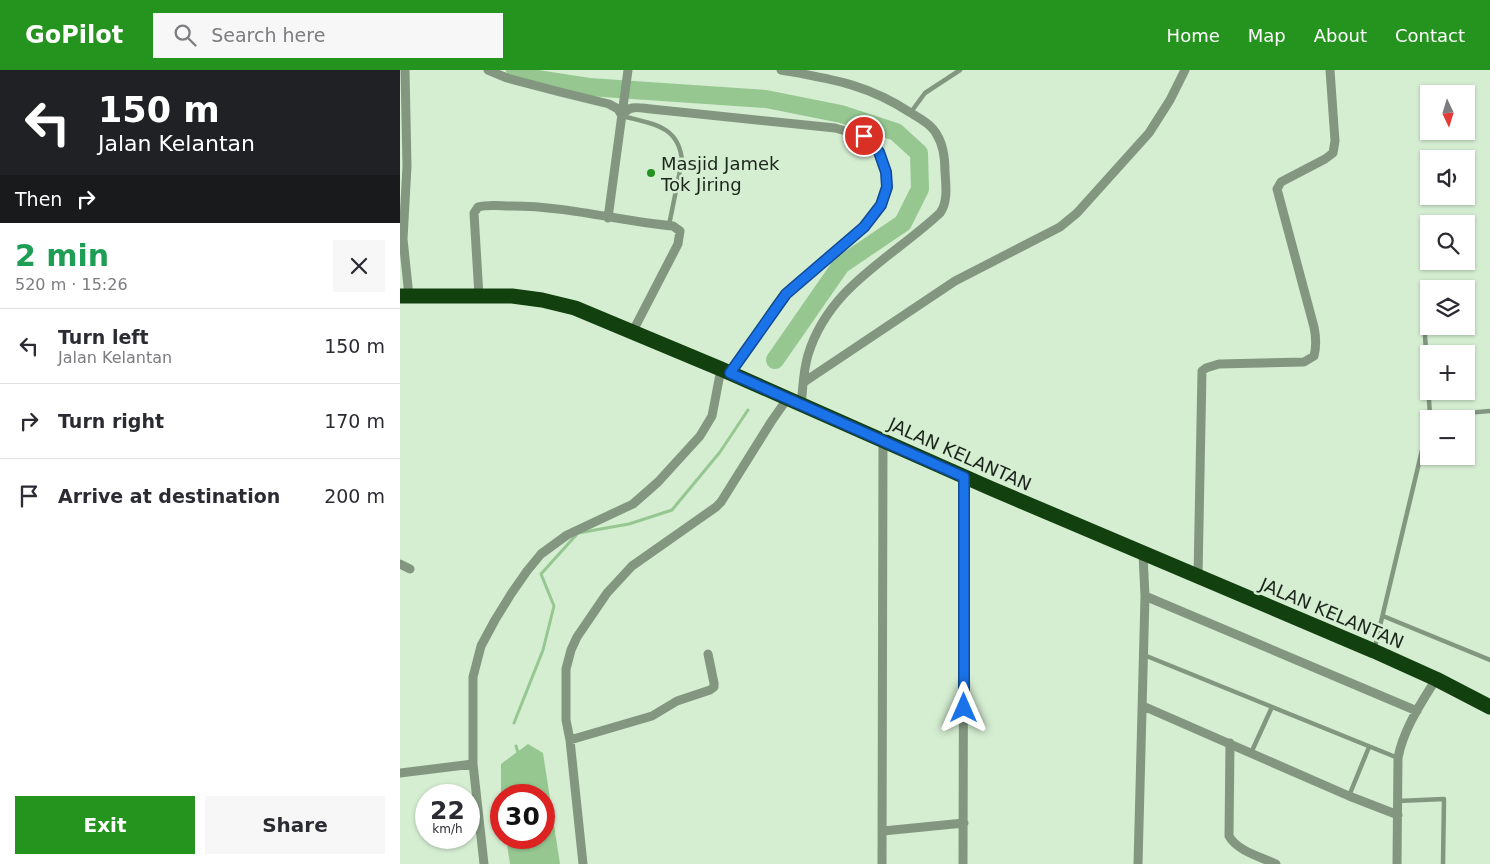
<!DOCTYPE html>
<meta charset="utf-8">
<style>
:root{--surface:#fff;--page:#f7f7f7;--text:#2b2b33;--muted:#7c7c81;--line:#e1e1e2;--accent:#25941e}
body{margin:0;font-family:"DejaVu Sans",sans-serif;background:var(--page);color:var(--text);height:100vh;display:flex;flex-direction:column;font-size:19px;white-space:nowrap}
*{box-sizing:border-box;margin:0}
p{font-size:16px;color:var(--muted)}
.icon{flex:none;width:28px;height:28px;fill:none;stroke:currentColor;stroke-width:2;stroke-linecap:round;stroke-linejoin:round}
.map{position:relative;flex:1;overflow:hidden}
.drawer{display:flex;flex-direction:column;background:var(--surface);width:400px}
.drawer>*{flex:none}
.guide{background:#202124;color:#fff;overflow:hidden}
.needle{width:32px;rotate:176deg}
.tools{position:absolute;left:1020px;top:15px;display:grid;gap:10px}
.tools a{display:grid;place-items:center;width:55px;height:55px;border-radius:0px;background:var(--surface);box-shadow:0 1px 4px #0004;font-size:25px}
.speed{position:absolute;left:15px;top:714px;display:flex;gap:10px;font-size:25px;font-weight:700;text-align:center}
.speed>*{display:grid;place-content:center;width:65px;height:65px;border-radius:50%;background:var(--surface);box-shadow:0 1px 4px #0004;line-height:1}
.speed small{font-size:12px;font-weight:400}
.speed .limit{border:8px solid #d22;background:#fff;color:#111}
.pin{position:absolute;display:grid;place-items:center;width:42px;height:42px;color:#fff;margin:-21px;border:2px solid #fff;border-radius:50%;box-shadow:0 1px 5px #0007}
.me{position:absolute;width:55px;margin:-28px;rotate:0deg;stroke-linejoin:round;filter:drop-shadow(0 0 4px #0008)}
.turn{display:flex;align-items:center;gap:18px;height:105px;padding:0 15px;font-size:22px}
.turn .icon{width:65px;height:65px;stroke-width:2.5}
.turn b{display:block;font-size:35px;line-height:42px}
.then{display:flex;align-items:center;height:48px;padding:0 15px;background:#0003;gap:10px;font-size:19px}
.round{display:grid;place-items:center;flex:none;width:52px;height:52px;border-radius:0px;background:var(--page)}
.head{display:flex;align-items:center;justify-content:space-between;height:85px;padding:0 15px}
h1{font-size:30px;font-weight:700;line-height:38px;color:#1e9e55}
.action{display:flex;gap:10px;margin-top:auto;padding:10px 15px}
.action a{flex:1;height:58px;border-radius:0px;background:var(--accent);color:#fff;font-size:20px;font-weight:700;line-height:58px;text-align:center}
.action a+a{background:var(--page);color:var(--text)}
ul{padding:0;list-style:none}
li{display:flex;align-items:center;gap:15px;height:75px;padding:0 15px;border-top:1px solid var(--line)}
li div{flex:1}
li b{display:block;font-size:19px}
li em{font-style:normal}
header{display:flex;align-items:center;gap:30px;box-sizing:border-box;height:70px;padding:0 25px;background:var(--accent);color:#fff}
header strong{font-size:24px}
nav{display:flex;gap:28px;margin-inline-start:auto;font-size:18px}
.search{width:350px;height:45px;background:var(--page);display:flex;align-items:center;gap:12px;box-sizing:border-box;padding:0 18px;border-radius:0px;color:var(--muted);font-size:19px}
main{display:flex;flex:1;min-height:0}
.map>svg:first-child{display:block}
.water{fill:#96c791}
.lines{fill:none;stroke-linecap:round;stroke-linejoin:round}
.stream{stroke:#96c791;stroke-width:3}
.river{stroke:#96c791;stroke-width:18}
.lane{stroke:#839780;stroke-width:4.5}
.street{stroke:#839780;stroke-width:9}
.highway{stroke:#12400f;stroke-width:15}
.route-casing{stroke:#114b97;stroke-width:12}
.route{stroke:#1a73e8;stroke-width:9}
.poi-dot{fill:#25941e;stroke:#d5eed2;stroke-width:2}
.labels{text-anchor:middle;dominant-baseline:central;stroke-width:5;stroke-linejoin:round;paint-order:stroke}
.poi-label{font-size:18px;fill:#1c251b;stroke:#d5eed2;text-anchor:start}
.street-label{font-size:18px;fill:#1c251b;stroke:#d5eed2}
</style>
<header>
<strong>GoPilot</strong>
<div class="search"><svg class="icon" aria-label="search" viewBox="0 0 24 24"><circle cx="10" cy="10" r="6"/><path d="M15 15l6 6"/></svg>Search here</div>
<nav><a>Home</a><a>Map</a><a>About</a><a>Contact</a></nav>
</header>
<main>
<section class="drawer">
<div class="guide">
<div class="turn"><svg class="icon" aria-label="left" viewBox="0 0 24 24"><path d="M17 20v-9H6M10 6l-5 5 5 5"/></svg><div><b>150 m</b>Jalan Kelantan</div></div>
<div class="then">Then<svg class="icon" aria-label="right" viewBox="0 0 24 24"><path d="M7 20v-9h11M14 6l5 5-5 5"/></svg></div>
</div>
<div class="head"><div><h1>2 min</h1><p>520 m · 15:26</p></div><a class="round"><svg class="icon" aria-label="close" viewBox="0 0 24 24"><path d="M6 6l12 12M18 6L6 18"/></svg></a></div>
<ul>
<li><svg class="icon" aria-label="left" viewBox="0 0 24 24"><path d="M17 20v-9H6M10 6l-5 5 5 5"/></svg><div><b>Turn left</b><p>Jalan Kelantan</p></div><em>150 m</em></li>
<li><svg class="icon" aria-label="right" viewBox="0 0 24 24"><path d="M7 20v-9h11M14 6l5 5-5 5"/></svg><div><b>Turn right</b></div><em>170 m</em></li>
<li><svg class="icon" aria-label="arrive" viewBox="0 0 24 24"><path d="M6 21V4h12l-3 4 3 4H6"/></svg><div><b>Arrive at destination</b></div><em>200 m</em></li>
</ul>
<div class="action"><a>Exit</a><a>Share</a></div>
</section>
<div class="map">
<svg width="1090" height="794" viewBox="0 0 1090 794">
<rect width="100%" height="100%" fill="#d5eed2"/>
<path class="water" d="M 128,674 L 143,683 L 160,794 L 110,794 L 106,768 L 144,768 L 144,725 L 101,725 L 101,732 L 101,694 Z"/>
<g class="lines">
<path class="stream" d="M 114,653 L 143,580 L 154,536 L 141,504 L 178,463 L 229,454 L 272,440 L 320,382 L 348,340
M 116,676 L 119,686"/>
<path class="river" d="M 115,0 L 125,7 L 189,17 L 366,29 L 441,44 L 496,62 L 519,83 L 520,119 L 503,153 L 441,195 L 375,290"/>
<path class="lane" d="M 511,42 L 525,23 L 560,0
M 222,46 C 252,54 279,55 282,91 L 269,155
M 1024,250 L 1030,346
M 1030,347 L 1030,346 L 1090,341
M 983,546 L 1090,590
M 975,577 L 1029,351
M 744,585 L 998,688
M 851,683 L 872,637
M 949,726 L 969,677
M 998,731 L 1044,729 L 1043,794"/>
<path class="street" d="M 5,0 L 7,96 L 3,169 L 9,226
M 88,0 L 107,8 L 160,22 L 209,34 L 218,39 L 222,46 C 229,34 239,38 251,39 L 435,58 C 458,64 476,69 484,94 C 503,150 416,190 384,225 C 374,236 367,250 358,262 C 348,276 338,289 330,303
M 381,0 C 431,9 467,14 511,43 C 521,49 532,55 537,65 C 544,76 545,90 545,102 C 546,116 548,132 540,143 C 491,189 429,216 408,285 C 403,301 403,319 401,335
M 208,148 L 228,0
M 79,226 L 74,143 L 78,137 C 88,134 101,136 112,136 C 167,136 219,151 273,156 L 280,161 L 278,174 L 233,261
M 404,312 L 555,211 L 660,157 L 677,143 L 749,63 L 770,30 L 785,0
M 0,494 L 10,499
M 798,506 L 802,301 L 806,298 L 819,294 L 904,292 L 914,286 C 917,275 916,267 914,257 L 877,119 L 881,112 L 925,89 L 933,83 L 935,71 L 930,0
M 745,526 L 1017,641
M 743,636 L 949,726 L 998,745
M 170,670 L 252,646 L 277,631 L 310,620 L 314,617 L 314,613 L 308,584
M 830,673 L 829,766 C 837,781 861,787 876,794
M 0,703 L 73,694
M 483,761 L 564,753
M 84,794 L 73,694 L 73,607 L 81,576 L 95,550 L 111,524 L 127,501 L 141,484 L 167,465 L 233,434 L 258,412 L 300,366 L 312,346 L 321,299
M 183,794 L 170,670 L 166,650 L 166,599 L 171,580 L 177,567 L 207,523 L 232,496 L 316,437 L 321,432 L 371,352 L 387,329
M 482,794 L 483,371
M 563,794 L 564,407
M 738,794 L 745,526 L 743,484
M 997,794 L 998,688 C 1003,660 1021,633 1036,609"/>
<path class="highway" d="M 0,226 L 112,226 L 142,230 L 175,238 L 321,299 L 590,418 L 974,581 L 1036,609 L 1090,637"/>
</g>
<g class="lines">
<g class="route-casing">
<path id="route" d="M 464,66 L 479,82 L 486,102 L 487,117 L 481,135 L 464,157 L 386,224 L 330,303 L 564,407 L 564,638"/>
</g>
<use href="#route" class="route"/>
</g>
<circle class="poi-dot" cx="251" cy="103" r="5"/>
<g class="labels">
<g class="poi-label">
<text x="261" y="93">Masjid Jamek<tspan x="261" dy="21">Tok Jiring</tspan></text>
</g>
<g class="street-label">
<text transform="translate(560 384) rotate(24)">JALAN KELANTAN</text>
<text transform="translate(932 543) rotate(23)">JALAN KELANTAN</text>
</g>
</g>
</svg>
<div class="tools">
<a><svg class="needle" viewBox="-14 -14 28 28"><path d="M0-13l5 13h-10z" fill="#e53935"/><path d="M0 13l5-13h-10z" fill="#7c7c81"/></svg></a>
<a><svg class="icon" aria-label="sound" viewBox="0 0 24 24"><path d="M4 9h4l5-4v14l-5-4H4zM17 9q2 3 0 6"/></svg></a>
<a><svg class="icon" aria-label="search" viewBox="0 0 24 24"><circle cx="10" cy="10" r="6"/><path d="M15 15l6 6"/></svg></a>
<a><svg class="icon" aria-label="layers" viewBox="0 0 24 24"><path d="M12 4l9 5-9 5-9-5zM3 14l9 5 9-5"/></svg></a>
<a>+</a>
<a>−</a>
</div>
<div class="speed"><div>22<small>km/h</small></div><div class="limit">30</div></div>
<div class="pin" style="left:464px;top:66px;background:#d93025"><svg class="icon" aria-label="arrive" viewBox="0 0 24 24"><path d="M6 21V4h12l-3 4 3 4H6"/></svg></div>
<svg class="me" style="left:564px;top:638px" viewBox="-20 -20 40 40"><path d="M0-17L14 15 0 8-14 15z" fill="#1a73e8" stroke="#fff" stroke-width="4"/></svg>
</div>
</main>
